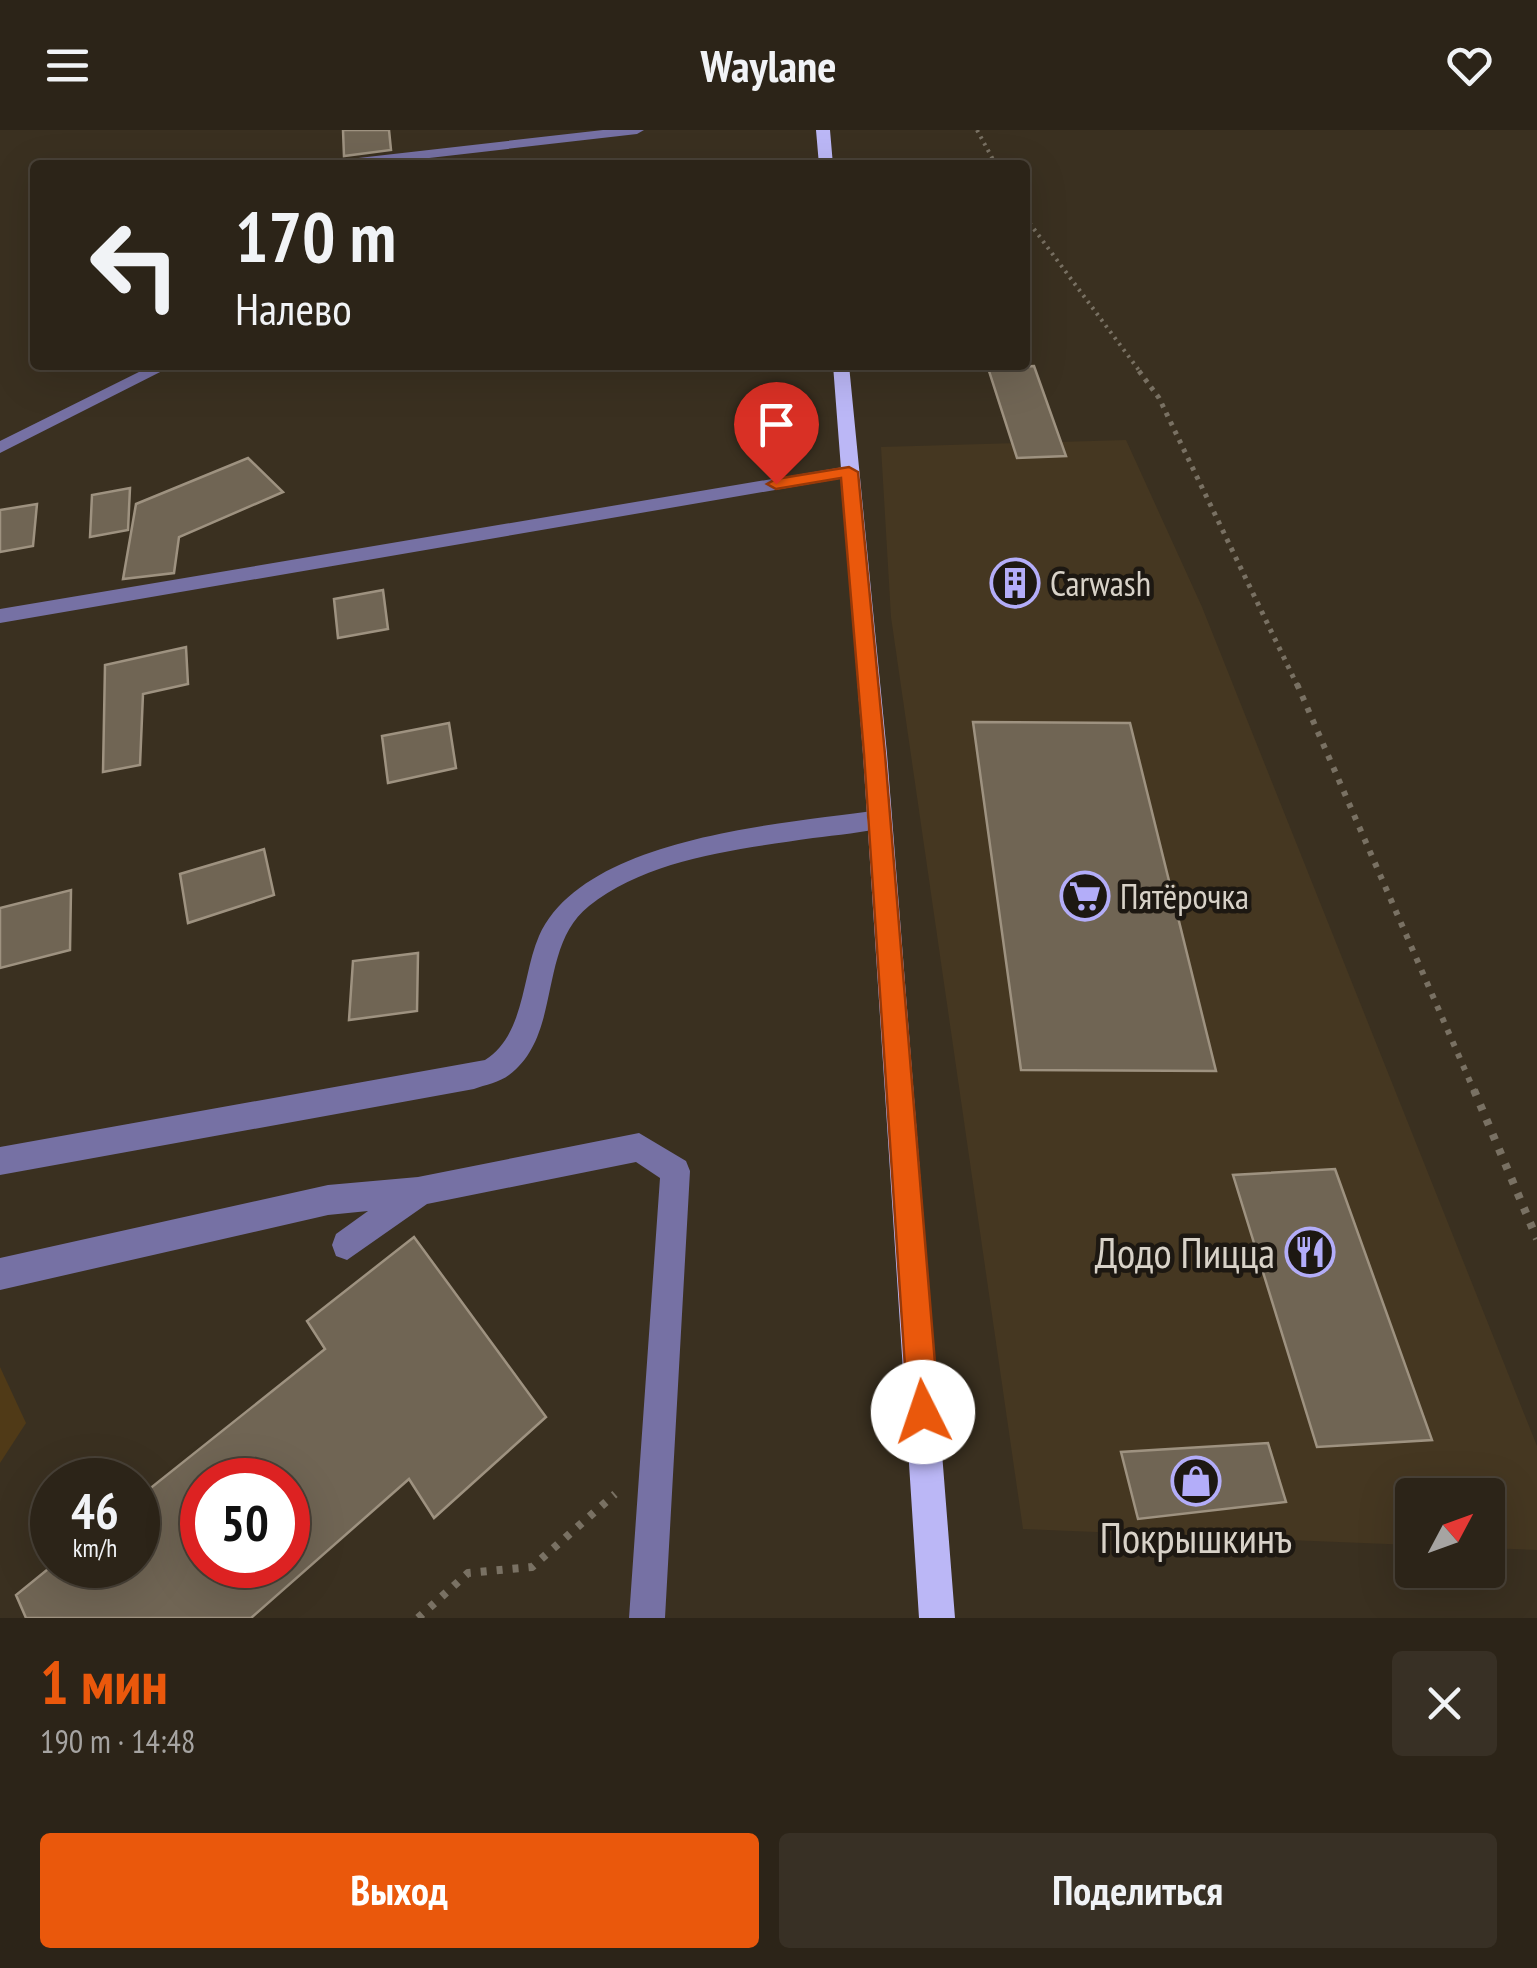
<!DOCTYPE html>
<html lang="ru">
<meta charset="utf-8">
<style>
:root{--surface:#2c2418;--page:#383025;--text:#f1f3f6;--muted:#a6a4a2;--line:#484137;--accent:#ea580c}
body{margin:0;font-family:"PT Sans Narrow",sans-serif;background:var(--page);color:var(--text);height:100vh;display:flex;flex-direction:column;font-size:38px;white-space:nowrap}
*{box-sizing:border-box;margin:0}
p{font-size:32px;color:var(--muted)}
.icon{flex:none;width:55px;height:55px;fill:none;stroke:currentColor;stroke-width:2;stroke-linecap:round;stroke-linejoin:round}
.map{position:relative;height:1488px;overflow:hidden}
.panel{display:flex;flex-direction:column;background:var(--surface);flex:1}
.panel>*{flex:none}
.top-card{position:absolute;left:30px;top:30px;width:1000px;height:210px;border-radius:10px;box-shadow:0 10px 40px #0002,0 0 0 2px var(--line);background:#2c2418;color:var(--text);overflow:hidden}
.needle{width:65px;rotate:49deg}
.controls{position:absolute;left:1395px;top:1348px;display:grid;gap:20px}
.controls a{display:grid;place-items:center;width:110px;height:110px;border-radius:10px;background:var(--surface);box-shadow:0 10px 40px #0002,0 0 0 2px var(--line);font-size:50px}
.speed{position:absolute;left:30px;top:1328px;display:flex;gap:20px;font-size:50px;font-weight:700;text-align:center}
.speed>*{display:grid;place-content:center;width:130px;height:130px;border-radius:50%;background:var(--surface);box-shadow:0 10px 40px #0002,0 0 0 2px var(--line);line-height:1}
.speed small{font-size:25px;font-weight:400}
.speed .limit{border:15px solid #d22;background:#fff;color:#111}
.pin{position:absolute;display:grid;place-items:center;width:85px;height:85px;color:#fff;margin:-102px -42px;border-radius:50% 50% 50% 0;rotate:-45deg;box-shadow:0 0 10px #0007}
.pin .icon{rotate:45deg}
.me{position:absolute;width:110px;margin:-55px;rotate:356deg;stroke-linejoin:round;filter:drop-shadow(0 0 8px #0008)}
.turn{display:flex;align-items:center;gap:35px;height:210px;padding:0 40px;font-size:45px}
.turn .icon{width:130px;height:130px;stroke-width:2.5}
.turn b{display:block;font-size:70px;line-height:85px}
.round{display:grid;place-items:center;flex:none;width:105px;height:105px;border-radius:10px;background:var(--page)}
.headline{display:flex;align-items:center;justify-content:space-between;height:170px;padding:0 40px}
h1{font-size:60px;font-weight:700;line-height:75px;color:var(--accent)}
.primary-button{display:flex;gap:20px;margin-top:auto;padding:20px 40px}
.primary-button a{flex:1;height:115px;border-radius:10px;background:var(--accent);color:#fff;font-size:40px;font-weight:700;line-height:115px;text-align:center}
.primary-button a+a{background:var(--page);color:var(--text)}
header{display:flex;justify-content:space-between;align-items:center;height:130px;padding:0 40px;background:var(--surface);font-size:45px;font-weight:700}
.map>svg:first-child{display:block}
.built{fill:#453721}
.green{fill:#503a17}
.building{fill:#706554;stroke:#9e9280;stroke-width:2.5;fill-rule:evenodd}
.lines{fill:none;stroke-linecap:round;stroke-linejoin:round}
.path-far3{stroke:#797163;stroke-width:4;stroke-dasharray:2.5 5;stroke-linecap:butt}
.path-far2{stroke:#797163;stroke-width:5;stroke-dasharray:4 6;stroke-linecap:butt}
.path-far1{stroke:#797163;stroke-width:6;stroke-dasharray:5 8;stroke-linecap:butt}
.path{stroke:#797163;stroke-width:8;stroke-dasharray:6 10;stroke-linecap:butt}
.minor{fill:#7671a4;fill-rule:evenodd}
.major{fill:#bbb7f6;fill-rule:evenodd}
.route{fill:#ea580c;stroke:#983908;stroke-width:2.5}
.labels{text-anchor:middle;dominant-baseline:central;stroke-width:9;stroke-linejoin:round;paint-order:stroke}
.poi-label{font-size:35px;fill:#d8d2c8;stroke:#1d1812;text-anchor:start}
.near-poi-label{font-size:42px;fill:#d8d2c8;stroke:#1d1812;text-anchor:end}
</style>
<header><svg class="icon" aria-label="menu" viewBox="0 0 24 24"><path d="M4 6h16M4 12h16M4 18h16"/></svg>Waylane<svg class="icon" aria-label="heart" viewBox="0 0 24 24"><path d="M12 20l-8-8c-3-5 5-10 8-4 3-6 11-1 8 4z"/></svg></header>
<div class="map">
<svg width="1537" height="1488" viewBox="0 0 1537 1488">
<rect width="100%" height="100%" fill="#3a3020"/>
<path class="built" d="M 1126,310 L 1202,477 L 1537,1316 L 1537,1420 L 1488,1418 L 1488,1365 L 1412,1365 L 1412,1415 L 1023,1399 L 891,487 L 881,317 Z"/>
<path class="green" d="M 0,1237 L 26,1293 L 0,1333 Z"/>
<path class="building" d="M 343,0 L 389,0 L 391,20 L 344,26 Z
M 1034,236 L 1066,326 L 1017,328 L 988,238 Z
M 248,328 L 283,362 L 179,407 L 174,443 L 123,449 L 136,374 Z
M 130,358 L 128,400 L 90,407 L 92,365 Z
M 37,374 L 33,416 L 0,422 L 0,380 Z
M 383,460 L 388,499 L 338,508 L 334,469 Z
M 186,517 L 188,554 L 143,564 L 140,635 L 103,642 L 105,535 Z
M 973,592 L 1130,593 L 1216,941 L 1021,940 Z
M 449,593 L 456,638 L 388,653 L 382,606 Z
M 264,719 L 274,765 L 188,793 L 180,744 Z
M 71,760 L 70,820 L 0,838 L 0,778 Z
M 418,823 L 417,881 L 349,890 L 353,831 Z
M 1335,1039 L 1432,1310 L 1317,1317 L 1233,1045 Z
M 414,1107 L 546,1287 L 434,1388 L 409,1349 L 251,1488 L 26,1488 L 16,1465 L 53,1435 L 138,1435 L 138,1368 L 325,1219 L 307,1191 ZM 202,1350 L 288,1350 L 288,1435 L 202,1435 Z
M 1268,1313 L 1286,1372 L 1138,1389 L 1121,1322 Z"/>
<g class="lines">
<path class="path-far3" d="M 977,0 L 996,35
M 1025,87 L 1141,243"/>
<path class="path-far2" d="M 1139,241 L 1159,268 L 1298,557"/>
<path class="path-far1" d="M 1297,554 L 1475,963"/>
<path class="path" d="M 1474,960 L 1537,1109
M 418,1488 L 468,1443 L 532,1437 L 615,1364"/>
<path class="minor" d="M 603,0 L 644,0 L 637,4 L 368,35 L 325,35 L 332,31 Z
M 153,235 L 174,235 L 0,323 L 0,311 Z
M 849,336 L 856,338 L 856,346 L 0,493 L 0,479 Z
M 879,680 L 888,682 L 891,689 L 888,696 C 864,703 837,705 813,708 C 739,719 649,728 589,776 C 537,817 563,905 509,945 C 500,952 485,955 474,959 L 0,1045 L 0,1017 L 485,930 C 525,905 522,845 539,806 C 584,706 783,694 879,680 Z
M 639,1003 L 686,1031 L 690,1041 L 665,1488 L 629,1488 L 660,1048 L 636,1032 L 427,1074 L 347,1130 L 336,1126 L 332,1115 L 336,1104 L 368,1081 L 328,1085 L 0,1160 L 0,1128 L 328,1055 L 418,1047 Z"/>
<path class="major" d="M 816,0 L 830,0 L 833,35 L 819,35 Z
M 833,235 L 849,235 L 887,624 L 955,1488 L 919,1488 L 863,624 Z"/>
</g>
<path class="route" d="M 849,337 L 858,342 L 885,624 L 939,1282 L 934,1292 L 923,1297 L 912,1292 L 908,1282 L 864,624 L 841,348 L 776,359 L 767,354 L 776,349 Z"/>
<defs>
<g id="building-ring" transform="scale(2.5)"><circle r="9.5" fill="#1d1812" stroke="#b3adf9" stroke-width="1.5"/><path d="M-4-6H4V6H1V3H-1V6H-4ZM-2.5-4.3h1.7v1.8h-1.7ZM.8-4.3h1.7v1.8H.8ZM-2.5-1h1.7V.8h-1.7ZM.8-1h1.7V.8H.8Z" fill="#b3adf9"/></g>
<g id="supermarket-ring" transform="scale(2.5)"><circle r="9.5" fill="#1d1812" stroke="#b3adf9" stroke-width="1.5"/><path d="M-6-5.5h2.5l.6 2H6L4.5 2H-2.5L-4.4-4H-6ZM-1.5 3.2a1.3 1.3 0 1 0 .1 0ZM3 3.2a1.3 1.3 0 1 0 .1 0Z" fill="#b3adf9"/></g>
<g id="restaurant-ring" transform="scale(2.5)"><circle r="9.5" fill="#1d1812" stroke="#b3adf9" stroke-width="1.5"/><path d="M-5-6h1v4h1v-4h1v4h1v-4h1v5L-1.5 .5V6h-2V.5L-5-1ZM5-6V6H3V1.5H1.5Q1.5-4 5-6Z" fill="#b3adf9"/></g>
<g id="shop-ring" transform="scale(2.5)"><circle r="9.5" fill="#1d1812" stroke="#b3adf9" stroke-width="1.5"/><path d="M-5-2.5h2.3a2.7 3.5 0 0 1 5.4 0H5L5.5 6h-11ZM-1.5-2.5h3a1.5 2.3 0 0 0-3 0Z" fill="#b3adf9"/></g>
</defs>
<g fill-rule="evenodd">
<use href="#building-ring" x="1015" y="453"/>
<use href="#supermarket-ring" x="1085" y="766"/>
<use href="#restaurant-ring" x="1310" y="1122"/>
<use href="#shop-ring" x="1196" y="1351"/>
</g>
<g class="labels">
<g class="poi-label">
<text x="1050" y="453">Carwash</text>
<text x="1120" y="766">Пятёрочка</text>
</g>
<g class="near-poi-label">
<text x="1275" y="1122">Додо Пицца</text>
<text x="1196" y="1407" text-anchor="middle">Покрышкинъ</text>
</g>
</g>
</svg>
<div class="controls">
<a><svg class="needle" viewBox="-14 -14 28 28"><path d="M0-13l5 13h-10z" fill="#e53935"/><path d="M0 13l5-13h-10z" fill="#a6a4a2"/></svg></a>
</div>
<div class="speed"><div>46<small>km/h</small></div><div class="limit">50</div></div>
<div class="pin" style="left:776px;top:354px;background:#d93025"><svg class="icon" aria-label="arrive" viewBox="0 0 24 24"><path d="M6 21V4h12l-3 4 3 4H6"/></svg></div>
<svg class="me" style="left:923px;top:1282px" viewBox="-20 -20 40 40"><circle r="19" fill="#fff"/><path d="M0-13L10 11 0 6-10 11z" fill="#ea580c"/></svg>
<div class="top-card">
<div class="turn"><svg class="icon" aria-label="left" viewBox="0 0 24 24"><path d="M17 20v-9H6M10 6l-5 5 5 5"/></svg><div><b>170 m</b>Налево</div></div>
</div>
</div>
<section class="panel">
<div class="headline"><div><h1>1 мин</h1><p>190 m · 14:48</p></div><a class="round"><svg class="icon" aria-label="close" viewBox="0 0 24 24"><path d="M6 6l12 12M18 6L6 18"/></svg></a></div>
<div class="primary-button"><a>Выход</a><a>Поделиться</a></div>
</section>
